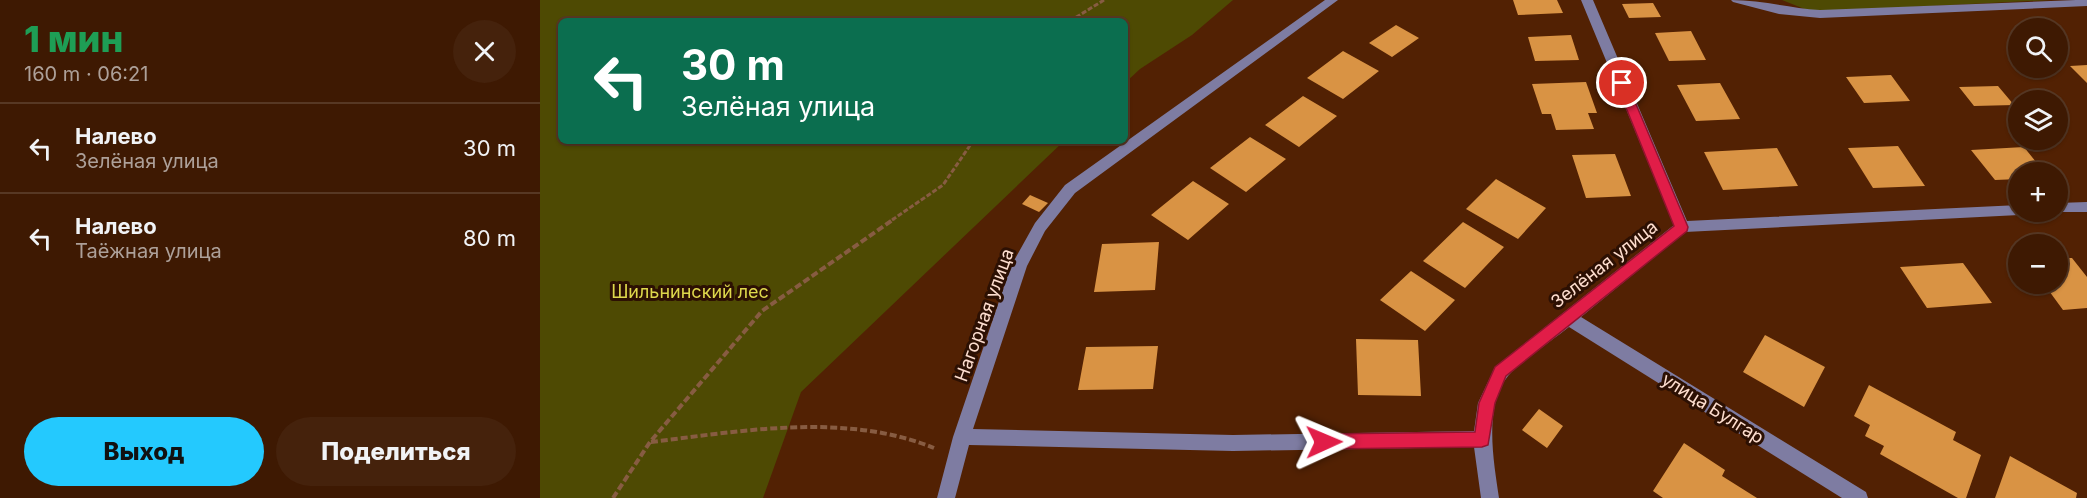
<!DOCTYPE html>
<html lang="ru">
<meta charset="utf-8">
<style>
:root{--surface:#3e1902;--page:#45220c;--text:#f1f3f6;--muted:#ada099;--line:#573824;--accent:#24c9fe}
body{margin:0;font-family:Inter,sans-serif;background:var(--page);color:var(--text);height:100vh;display:flex;flex-direction:column;font-size:22px;white-space:nowrap}
*{box-sizing:border-box;margin:0}
p{font-size:20px;color:var(--muted)}
.icon{flex:none;width:33px;height:33px;fill:none;stroke:currentColor;stroke-width:2;stroke-linecap:round;stroke-linejoin:round}
.map{position:relative;flex:1;overflow:hidden}
.sheet{display:flex;flex-direction:column;background:var(--surface);width:540px}
.sheet>*{flex:none}
.banner{position:absolute;left:18px;top:18px;width:570px;height:126px;border-radius:9px;box-shadow:0 2px 4px #0004,0 0 0 2px var(--line);background:#0b6e4f;color:#fff;overflow:hidden}
.buttons{position:absolute;left:1468px;top:18px;display:grid;gap:12px}
.buttons a{display:grid;place-items:center;width:60px;height:60px;border-radius:50%;background:var(--surface);box-shadow:0 2px 4px #0004,0 0 0 2px var(--line);font-size:30px}
.pin{position:absolute;display:grid;place-items:center;width:51px;height:51px;color:#fff;margin:-26px;border:3px solid #fff;border-radius:50%;box-shadow:0 2px 6px #0007}
.me{position:absolute;width:66px;margin:-33px;rotate:89deg;stroke-linejoin:round;filter:drop-shadow(0 0 4px #0008)}
.turn{display:flex;align-items:center;gap:21px;height:126px;padding:0 24px;font-size:27px}
.turn .icon{width:78px;height:78px;stroke-width:2.5}
.turn b{display:block;font-size:42px;line-height:51px}
.round{display:grid;place-items:center;flex:none;width:63px;height:63px;border-radius:32px;background:var(--page)}
.head{display:flex;align-items:center;justify-content:space-between;height:102px;padding:0 24px}
h1{font-size:36px;font-weight:800;line-height:45px;color:#1e9e55}
.button{display:flex;gap:12px;margin-top:auto;padding:12px 24px}
.button a{flex:1;height:69px;border-radius:36px;background:var(--accent);color:#111;font-size:24px;font-weight:800;line-height:69px;text-align:center}
.button a+a{background:var(--page);color:var(--text)}
ul{padding:0;list-style:none}
li{display:flex;align-items:center;gap:18px;height:90px;padding:0 24px;border-top:2px solid var(--line)}
li div{flex:1}
li b{display:block;font-size:22px}
li em{font-style:normal}
main{display:flex;flex:1;min-height:0}
.map>svg:first-child{display:block}
.green{fill:#4e4a03}
.building{fill:#d99344}
.lines{fill:none;stroke-linecap:round;stroke-linejoin:round}
.path-far1{stroke:#875c42;stroke-width:3;stroke-dasharray:5 2;stroke-linecap:butt}
.path{stroke:#875c42;stroke-width:4;stroke-dasharray:7 3;stroke-linecap:butt}
.minor{fill:#7e7ca2;fill-rule:evenodd}
.route{fill:#e11d48;stroke:#92132f;stroke-width:1.5}
.labels{text-anchor:middle;dominant-baseline:central;stroke-width:6;stroke-linejoin:round;paint-order:stroke}
.street-label{font-size:18px;fill:#fdddce;stroke:#2c1003}
.park-label{font-size:18px;fill:#ded84c;stroke:#2c1003}
</style>
<main>
<section class="sheet">
<div class="head"><div><h1>1 мин</h1><p>160 m · 06:21</p></div><a class="round"><svg class="icon" aria-label="close" viewBox="0 0 24 24"><path d="M6 6l12 12M18 6L6 18"/></svg></a></div>
<ul>
<li><svg class="icon" aria-label="left" viewBox="0 0 24 24"><path d="M17 20v-9H6M10 6l-5 5 5 5"/></svg><div><b>Налево</b><p>Зелёная улица</p></div><em>30 m</em></li>
<li><svg class="icon" aria-label="left" viewBox="0 0 24 24"><path d="M17 20v-9H6M10 6l-5 5 5 5"/></svg><div><b>Налево</b><p>Таёжная улица</p></div><em>80 m</em></li>
</ul>
<div class="button"><a>Выход</a><a>Поделиться</a></div>
</section>
<div class="map">
<svg width="1547" height="498" viewBox="0 0 1547 498">
<rect width="100%" height="100%" fill="#522103"/>
<path class="green" d="M 0,0 L 693,0 L 652,35 L 600,69 L 585,83 L 585,21 L 21,21 L 21,141 L 524,141 L 261,392 L 223,498 L 0,498 Z
M 1242,0 L 1511,0 L 1272,12 Z"/>
<path class="building" d="M 973,0 L 1017,0 L 1023,13 L 978,15 Z
M 1113,3 L 1121,17 L 1089,18 L 1082,4 Z
M 856,25 L 879,38 L 852,57 L 829,43 Z
M 1151,31 L 1166,60 L 1129,61 L 1115,33 Z
M 1031,35 L 1039,60 L 995,61 L 988,37 Z
M 803,51 L 839,71 L 803,99 L 767,78 Z
M 1547,65 L 1547,83 L 1530,66 Z
M 1351,75 L 1370,101 L 1324,103 L 1306,77 Z
M 1046,82 L 1057,113 L 1048,113 L 1054,129 L 1016,130 L 1011,114 L 1002,114 L 992,84 Z
M 1180,83 L 1200,119 L 1156,121 L 1137,85 Z
M 1458,86 L 1474,105 L 1434,106 L 1419,87 Z
M 763,96 L 797,116 L 759,147 L 725,125 Z
M 710,137 L 746,159 L 706,192 L 670,168 Z
M 1358,146 L 1385,186 L 1333,188 L 1308,148 Z
M 1484,147 L 1504,172 L 1479,172 L 1479,179 L 1455,180 L 1431,150 Z
M 1237,148 L 1258,186 L 1183,190 L 1164,152 Z
M 1075,154 L 1091,196 L 1046,198 L 1032,155 Z
M 956,179 L 1006,208 L 978,239 L 926,209 Z
M 653,181 L 689,204 L 648,240 L 611,215 Z
M 490,195 L 508,203 L 499,212 L 482,204 Z
M 923,222 L 964,247 L 925,288 L 883,261 Z
M 619,242 L 615,290 L 554,292 L 562,244 Z
M 1518,258 L 1532,258 L 1547,277 L 1547,308 L 1523,310 L 1504,284 L 1518,284 Z
M 1423,263 L 1452,303 L 1387,308 L 1360,267 Z
M 871,271 L 915,300 L 885,331 L 840,300 Z
M 1225,335 L 1285,367 L 1264,407 L 1203,372 Z
M 816,339 L 878,340 L 881,396 L 818,395 Z
M 618,346 L 613,389 L 538,390 L 546,347 Z
M 1329,385 L 1416,432 L 1413,440 L 1441,455 L 1426,498 L 1418,498 L 1340,454 L 1344,446 L 1325,436 L 1330,425 L 1314,416 Z
M 999,409 L 1023,426 L 1007,448 L 982,430 Z
M 1144,443 L 1185,470 L 1182,476 L 1217,498 L 1123,498 L 1113,491 Z
M 1470,456 L 1537,493 L 1536,498 L 1455,498 Z"/>
<g class="lines">
<path class="path-far1" d="M 530,21 L 564,0
M 352,220 L 403,185 L 433,141"/>
<path class="path" d="M 111,442 C 202,431 306,412 394,448
M 73,498 L 110,442 L 222,311 L 354,219"/>
<path class="minor" d="M 785,0 L 798,0 L 535,193 L 505,231 L 487,266 L 433,429 L 693,435 L 934,431 L 938,403 L 955,367 L 1134,225 L 1041,0 L 1053,0 L 1147,221 L 1479,205 L 1479,212 L 1485,212 L 1479,215 L 1145,232 L 1041,317 L 1326,492 L 1328,498 L 1302,498 L 1029,327 C 1013,340 981,361 968,376 C 943,406 954,463 959,498 L 941,498 L 934,447 L 693,451 L 429,445 L 415,498 L 397,498 L 413,437 L 471,266 L 495,223 L 525,185 Z
M 1191,0 C 1221,0 1250,8 1280,10 L 1536,0 L 1547,0 L 1547,6 L 1280,18 L 1239,14 L 1193,2 Z
M 1547,202 L 1547,212 L 1513,212 L 1518,212 L 1518,203 Z"/>
</g>
<path class="route" d="M 1082,79 L 1087,83 L 1148,227 L 1147,231 L 966,376 L 955,403 L 948,445 L 942,447 L 784,449 L 778,447 L 776,442 L 778,436 L 784,434 L 935,432 L 939,403 L 955,367 L 1134,226 L 1076,83 Z"/>
<g class="labels">
<g class="street-label">
<text transform="translate(1064 264) rotate(-38)">Зелёная улица</text>
<text transform="translate(444 315) rotate(-70)">Нагорная улица</text>
<text transform="translate(1173 408) rotate(32)">улица Булгар</text>
</g>
<g class="park-label">
<text x="150" y="291">Шильнинский лес</text>
</g>
</g>
</svg>
<div class="buttons">
<a><svg class="icon" aria-label="search" viewBox="0 0 24 24"><circle cx="10" cy="10" r="6"/><path d="M15 15l6 6"/></svg></a>
<a><svg class="icon" aria-label="layers" viewBox="0 0 24 24"><path d="M12 4l9 5-9 5-9-5zM3 14l9 5 9-5"/></svg></a>
<a>+</a>
<a>−</a>
</div>
<div class="pin" style="left:1082px;top:83px;background:#d93025"><svg class="icon" aria-label="arrive" viewBox="0 0 24 24"><path d="M6 21V4h12l-3 4 3 4H6"/></svg></div>
<svg class="me" style="left:784px;top:442px" viewBox="-20 -20 40 40"><path d="M0-17L14 15 0 8-14 15z" fill="#e11d48" stroke="#fff" stroke-width="4"/></svg>
<div class="banner">
<div class="turn"><svg class="icon" aria-label="left" viewBox="0 0 24 24"><path d="M17 20v-9H6M10 6l-5 5 5 5"/></svg><div><b>30 m</b>Зелёная улица</div></div>
</div>
</div>
</main>
